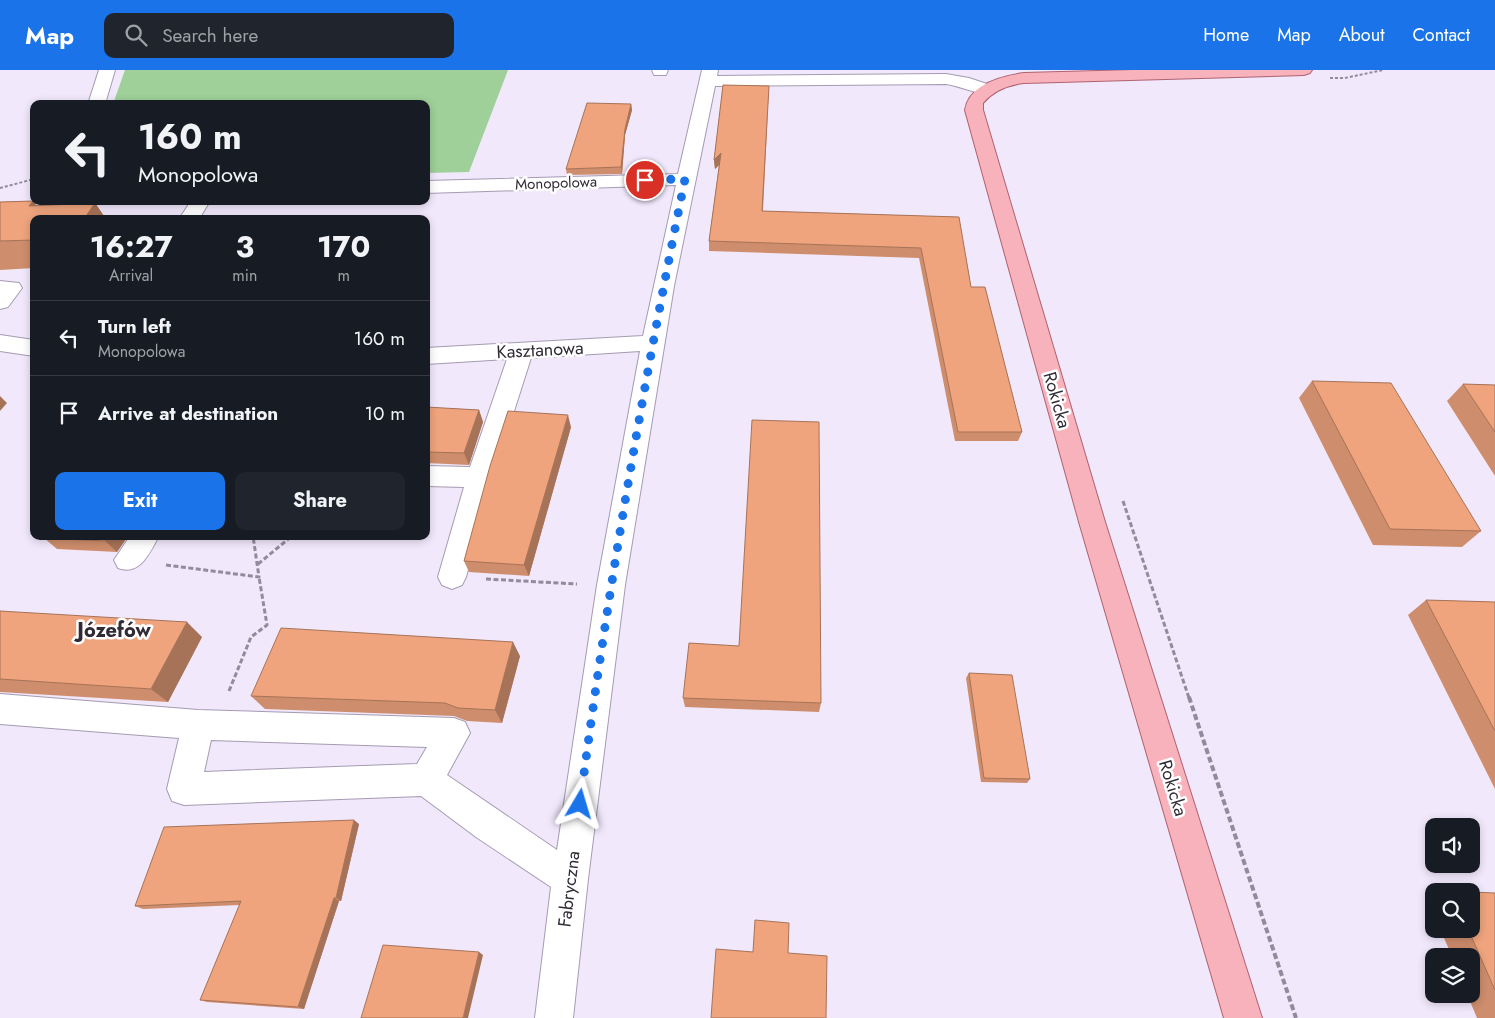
<!DOCTYPE html>
<meta charset="utf-8">
<style>
:root{--surface:#171b24;--page:#20242c;--text:#f1f3f6;--muted:#9ea1a6;--line:#363941;--accent:#1a73e8}
body{margin:0;font-family:Jost,sans-serif;background:var(--page);color:var(--text);height:100vh;display:flex;flex-direction:column;font-size:19px;white-space:nowrap}
*{box-sizing:border-box;margin:0}
p{font-size:16px;color:var(--muted)}
.icon{flex:none;width:28px;height:28px;fill:none;stroke:currentColor;stroke-width:2;stroke-linecap:round;stroke-linejoin:round}
.map{position:relative;flex:1;overflow:hidden}
.details{position:absolute;left:30px;top:145px;width:400px;height:325px;display:flex;flex-direction:column;background:var(--surface);border-radius:10px;box-shadow:0 2px 8px #0003}
.details>*{flex:none}
.banner{position:absolute;left:30px;top:30px;width:400px;height:105px;border-radius:10px;box-shadow:0 2px 8px #0003;background:#171b24;color:var(--text);overflow:hidden}
.controls{position:absolute;left:1425px;top:748px;display:grid;gap:10px}
.controls a{display:grid;place-items:center;width:55px;height:55px;border-radius:10px;background:var(--surface);box-shadow:0 2px 8px #0003;font-size:25px}
.pin{position:absolute;display:grid;place-items:center;width:42px;height:42px;color:#fff;margin:-21px;border:2px solid #fff;border-radius:50%;box-shadow:0 1px 5px #0007}
.me{position:absolute;width:55px;margin:-28px;rotate:7deg;stroke-linejoin:round;filter:drop-shadow(0 0 4px #0008)}
.turn{display:flex;align-items:center;gap:18px;height:105px;padding:0 25px;font-size:22px}
.turn .icon{width:65px;height:65px;stroke-width:2.5}
.turn b{display:block;font-size:35px;line-height:42px}
.eta{display:flex;justify-content:space-evenly;align-items:center;height:85px;text-align:center}
.eta b{font-size:30px;font-weight:700;line-height:35px}
.action{display:flex;gap:10px;margin-top:auto;padding:10px 25px}
.action a{flex:1;height:58px;border-radius:10px;background:var(--accent);color:#fff;font-size:20px;font-weight:700;line-height:58px;text-align:center}
.action a+a{background:var(--page);color:var(--text)}
ul{padding:0;list-style:none}
li{display:flex;align-items:center;gap:15px;height:75px;padding:0 25px;border-top:1px solid var(--line)}
li div{flex:1}
li b{display:block;font-size:19px}
li em{font-style:normal}
header{display:flex;align-items:center;gap:30px;box-sizing:border-box;height:70px;padding:0 25px;background:var(--accent);color:#fff}
header strong{font-size:24px}
nav{display:flex;gap:28px;margin-inline-start:auto;font-size:18px}
.search{width:350px;height:45px;background:var(--page);display:flex;align-items:center;gap:12px;box-sizing:border-box;padding:0 18px;border-radius:10px;color:var(--muted);font-size:19px}
.map>svg:first-child{display:block}
.green{fill:#9fd099}
.lines{fill:none;stroke-linecap:round;stroke-linejoin:round}
.minor-casing{stroke:#a59bb2;stroke-width:2}
.major-casing{stroke:#af6270;stroke-width:2}
.path-far2{stroke:#928b9a;stroke-width:2;stroke-dasharray:3 2;stroke-linecap:butt}
.path-far1{stroke:#928b9a;stroke-width:3;stroke-dasharray:5 2.5;stroke-linecap:butt}
.path{stroke:#928b9a;stroke-width:4;stroke-dasharray:6 3;stroke-linecap:butt}
.minor{fill:#fff;fill-rule:evenodd}
.major{fill:#f8b2bc;fill-rule:evenodd}
.wall{fill:#ce8d6c}
.shaded-wall{fill:#a77358}
.building{fill:#efa47d;stroke:#a77358}
.route{stroke:#1a73e8;stroke-width:9;stroke-dasharray:0 16.2}
.labels{text-anchor:middle;dominant-baseline:central;stroke-width:5;stroke-linejoin:round;paint-order:stroke}
.far-street-label{font-size:15px;fill:#302b35;stroke:#fff}
.street-label{font-size:18px;fill:#302b35;stroke:#fff}
.quarter-label{font-size:20px;font-weight:bold;fill:#302b35;stroke:#fff}
</style>
<header>
<strong>Map</strong>
<div class="search"><svg class="icon" aria-label="search" viewBox="0 0 24 24"><circle cx="10" cy="10" r="6"/><path d="M15 15l6 6"/></svg>Search here</div>
<nav><a>Home</a><a>Map</a><a>About</a><a>Contact</a></nav>
</header>
<div class="map">
<svg width="1495" height="948" viewBox="0 0 1495 948">
<rect width="100%" height="100%" fill="#f1e8fc"/>
<path class="green" d="M 125,0 L 508,0 L 469,102 L 426,103 L 426,34 L 113,34 Z"/>
<g class="lines">
<g class="minor-casing">
<path id="minor" d="M 99,0 L 115,0 L 105,34 L 88,34 Z
M 652,0 L 668,0 L 666,5 L 654,5 Z
M 702,0 L 718,0 L 717,6 L 946,4 L 969,8 L 993,16 L 995,20 L 993,24 C 981,26 960,16 946,14 L 715,16 L 674,216 L 625,515 L 588,809 L 573,948 L 535,948 L 551,817 L 476,767 L 421,726 L 184,735 L 172,731 L 167,719 L 179,668 L 0,654 L 0,624 L 198,640 L 454,648 L 465,652 L 470,663 L 447,705 L 557,780 L 597,515 L 640,281 L 531,288 L 493,407 L 466,507 L 462,515 L 452,519 L 442,515 L 438,507 L 464,417 L 426,416 L 426,396 L 470,397 L 507,289 L 426,294 L 426,278 L 643,266 L 676,115 L 426,123 L 426,111 L 678,104 ZM 211,670 L 427,677 L 417,694 L 204,702 Z
M 191,131 L 210,131 L 199,149 L 179,149 Z
M 0,211 L 19,213 L 22,218 L 8,237 L 0,239 Z
M 0,265 L 34,270 L 34,286 L 0,281 Z
M 130,466 L 159,466 C 149,484 140,506 118,498 L 114,490 Z"/>
</g>
<g class="major-casing">
<path id="major" d="M 1134,0 L 1312,0 L 1310,3 L 1304,5 L 1024,13 C 1008,15 994,20 983,33 L 983,40 L 1105,452 L 1262,948 L 1224,948 L 1079,452 L 965,40 C 969,14 1002,6 1024,3 Z"/>
</g>
<path class="path-far2" d="M 1330,8 L 1345,8 L 1383,0
M 0,118 L 34,109"/>
<path class="path-far1" d="M 1123,431 L 1189,628
M 258,494 L 292,466
M 166,495 L 259,507 L 253,466
M 486,509 L 577,514
M 229,621 L 251,567 L 267,555 L 259,507"/>
<path class="path" d="M 1189,627 L 1296,948"/>
<use href="#minor" class="minor"/>
<use href="#major" class="major"/>
</g>
<path class="wall" d="M 723,15 L 769,16 L 763,141 L 959,147 L 971,217 L 985,217 L 1022,362 L 1018,371 L 955,371 L 919,188 L 709,181 L 709,171 L 719,95 L 715,99 L 714,90 Z
M 631,34 L 632,40 L 625,65 L 622,104 L 567,105 L 566,99 Z
M 33,131 L 36,136 L 95,133 L 106,149 L 34,149 L 34,198 L 0,200 L 0,132 Z
M 1312,311 L 1481,461 L 1462,477 L 1373,475 L 1299,328 Z
M 1463,314 L 1495,315 L 1495,406 L 1447,331 Z
M 426,337 L 479,340 L 483,352 L 469,395 L 426,393 Z
M 571,357 L 529,506 L 469,502 L 464,491 Z
M 128,466 L 117,482 L 57,479 L 44,468 Z
M 1426,530 L 1495,532 L 1495,719 L 1408,545 Z
M 0,541 L 202,567 L 168,632 L 0,622 Z
M 739,576 L 821,633 L 819,642 L 685,637 L 683,628 Z
M 520,586 L 502,653 L 467,651 L 454,646 L 265,639 L 251,626 Z
M 969,603 L 1030,709 L 1027,713 L 981,712 L 966,608 Z
M 359,754 L 341,831 L 339,831 L 304,939 L 207,932 L 200,930 L 240,835 L 143,839 L 135,836 Z
M 1495,823 L 1495,948 L 1477,948 L 1467,924 L 1471,924 L 1471,886 L 1452,886 L 1440,859 L 1471,859 Z
M 1434,828 L 1434,843 L 1428,830 Z"/>
<path class="shaded-wall" d="M 631,34 L 632,40 L 625,65 L 622,104 L 621,97 L 625,59 Z
M 721,83 L 721,93 L 715,99 L 714,90 Z
M 33,131 L 46,149 L 29,136 Z
M 95,133 L 106,149 L 84,149 Z
M 0,326 L 7,333 L 0,341 Z
M 479,340 L 483,352 L 469,395 L 464,383 Z
M 568,345 L 571,357 L 529,506 L 524,495 Z
M 108,466 L 128,466 L 117,482 L 105,471 Z
M 187,552 L 202,567 L 168,632 L 151,619 Z
M 513,572 L 520,586 L 502,653 L 495,640 Z
M 354,750 L 359,754 L 341,831 L 336,828 Z
M 334,828 L 339,831 L 304,939 L 298,937 Z
M 479,882 L 483,885 L 468,948 L 463,948 Z"/>
<path class="building" d="M 723,15 L 769,16 L 762,141 L 959,147 L 971,217 L 985,217 L 1022,362 L 958,362 L 921,178 L 709,171 L 721,83 L 714,90 Z
M 587,33 L 631,34 L 625,59 L 621,97 L 566,99 Z
M 33,131 L 29,136 L 95,133 L 84,149 L 34,149 L 34,170 L 0,171 L 0,132 Z
M 1312,311 L 1391,313 L 1481,461 L 1390,459 Z
M 1463,314 L 1495,315 L 1495,362 Z
M 426,337 L 479,340 L 464,383 L 426,382 Z
M 508,341 L 568,345 L 524,495 L 464,491 L 490,396 Z
M 752,350 L 819,352 L 821,633 L 683,628 L 689,573 L 739,576 Z
M 45,466 L 108,466 L 105,471 L 44,468 Z
M 1426,530 L 1495,532 L 1495,661 Z
M 0,541 L 187,552 L 151,619 L 0,609 Z
M 281,558 L 513,572 L 495,640 L 458,638 L 445,633 L 251,626 Z
M 969,603 L 1012,605 L 1030,709 L 984,708 Z
M 354,750 L 336,828 L 334,828 L 298,937 L 200,930 L 241,831 L 135,836 L 164,757 Z
M 1471,822 L 1495,823 L 1495,920 L 1468,859 L 1471,859 Z
M 755,850 L 789,853 L 788,883 L 827,886 L 826,948 L 711,948 L 716,879 L 753,882 Z
M 383,875 L 479,882 L 463,948 L 361,948 Z"/>
<g class="lines">
<path class="route" d="M 580,734 C 607,525 643,316 685,109 L 645,110"/>
</g>
<g class="labels">
<g class="far-street-label">
<text transform="translate(556 113) rotate(-2)">Monopolowa</text>
</g>
<g class="street-label">
<text transform="translate(540 280) rotate(-3)">Kasztanowa</text>
<text transform="translate(1057 330) rotate(74)">Rokicka</text>
<text transform="translate(1173 718) rotate(73)">Rokicka</text>
<text transform="translate(569 819) rotate(-83)">Fabryczna</text>
</g>
<g class="quarter-label">
<text x="114" y="560">Józefów</text>
</g>
</g>
</svg>
<div class="controls">
<a><svg class="icon" aria-label="sound" viewBox="0 0 24 24"><path d="M4 9h4l5-4v14l-5-4H4zM17 9q2 3 0 6"/></svg></a>
<a><svg class="icon" aria-label="search" viewBox="0 0 24 24"><circle cx="10" cy="10" r="6"/><path d="M15 15l6 6"/></svg></a>
<a><svg class="icon" aria-label="layers" viewBox="0 0 24 24"><path d="M12 4l9 5-9 5-9-5zM3 14l9 5 9-5"/></svg></a>
</div>
<div class="pin" style="left:645px;top:110px;background:#d93025"><svg class="icon" aria-label="arrive" viewBox="0 0 24 24"><path d="M6 21V4h12l-3 4 3 4H6"/></svg></div>
<svg class="me" style="left:580px;top:734px" viewBox="-20 -20 40 40"><path d="M0-17L14 15 0 8-14 15z" fill="#1a73e8" stroke="#fff" stroke-width="4"/></svg>
<div class="banner">
<div class="turn"><svg class="icon" aria-label="left" viewBox="0 0 24 24"><path d="M17 20v-9H6M10 6l-5 5 5 5"/></svg><div><b>160 m</b>Monopolowa</div></div>
</div>
<section class="details">
<div class="eta">
<div><b>16:27</b><p>Arrival</p></div>
<div><b>3</b><p>min</p></div>
<div><b>170</b><p>m</p></div>
</div>
<ul>
<li><svg class="icon" aria-label="left" viewBox="0 0 24 24"><path d="M17 20v-9H6M10 6l-5 5 5 5"/></svg><div><b>Turn left</b><p>Monopolowa</p></div><em>160 m</em></li>
<li><svg class="icon" aria-label="arrive" viewBox="0 0 24 24"><path d="M6 21V4h12l-3 4 3 4H6"/></svg><div><b>Arrive at destination</b></div><em>10 m</em></li>
</ul>
<div class="action"><a>Exit</a><a>Share</a></div>
</section>
</div>
